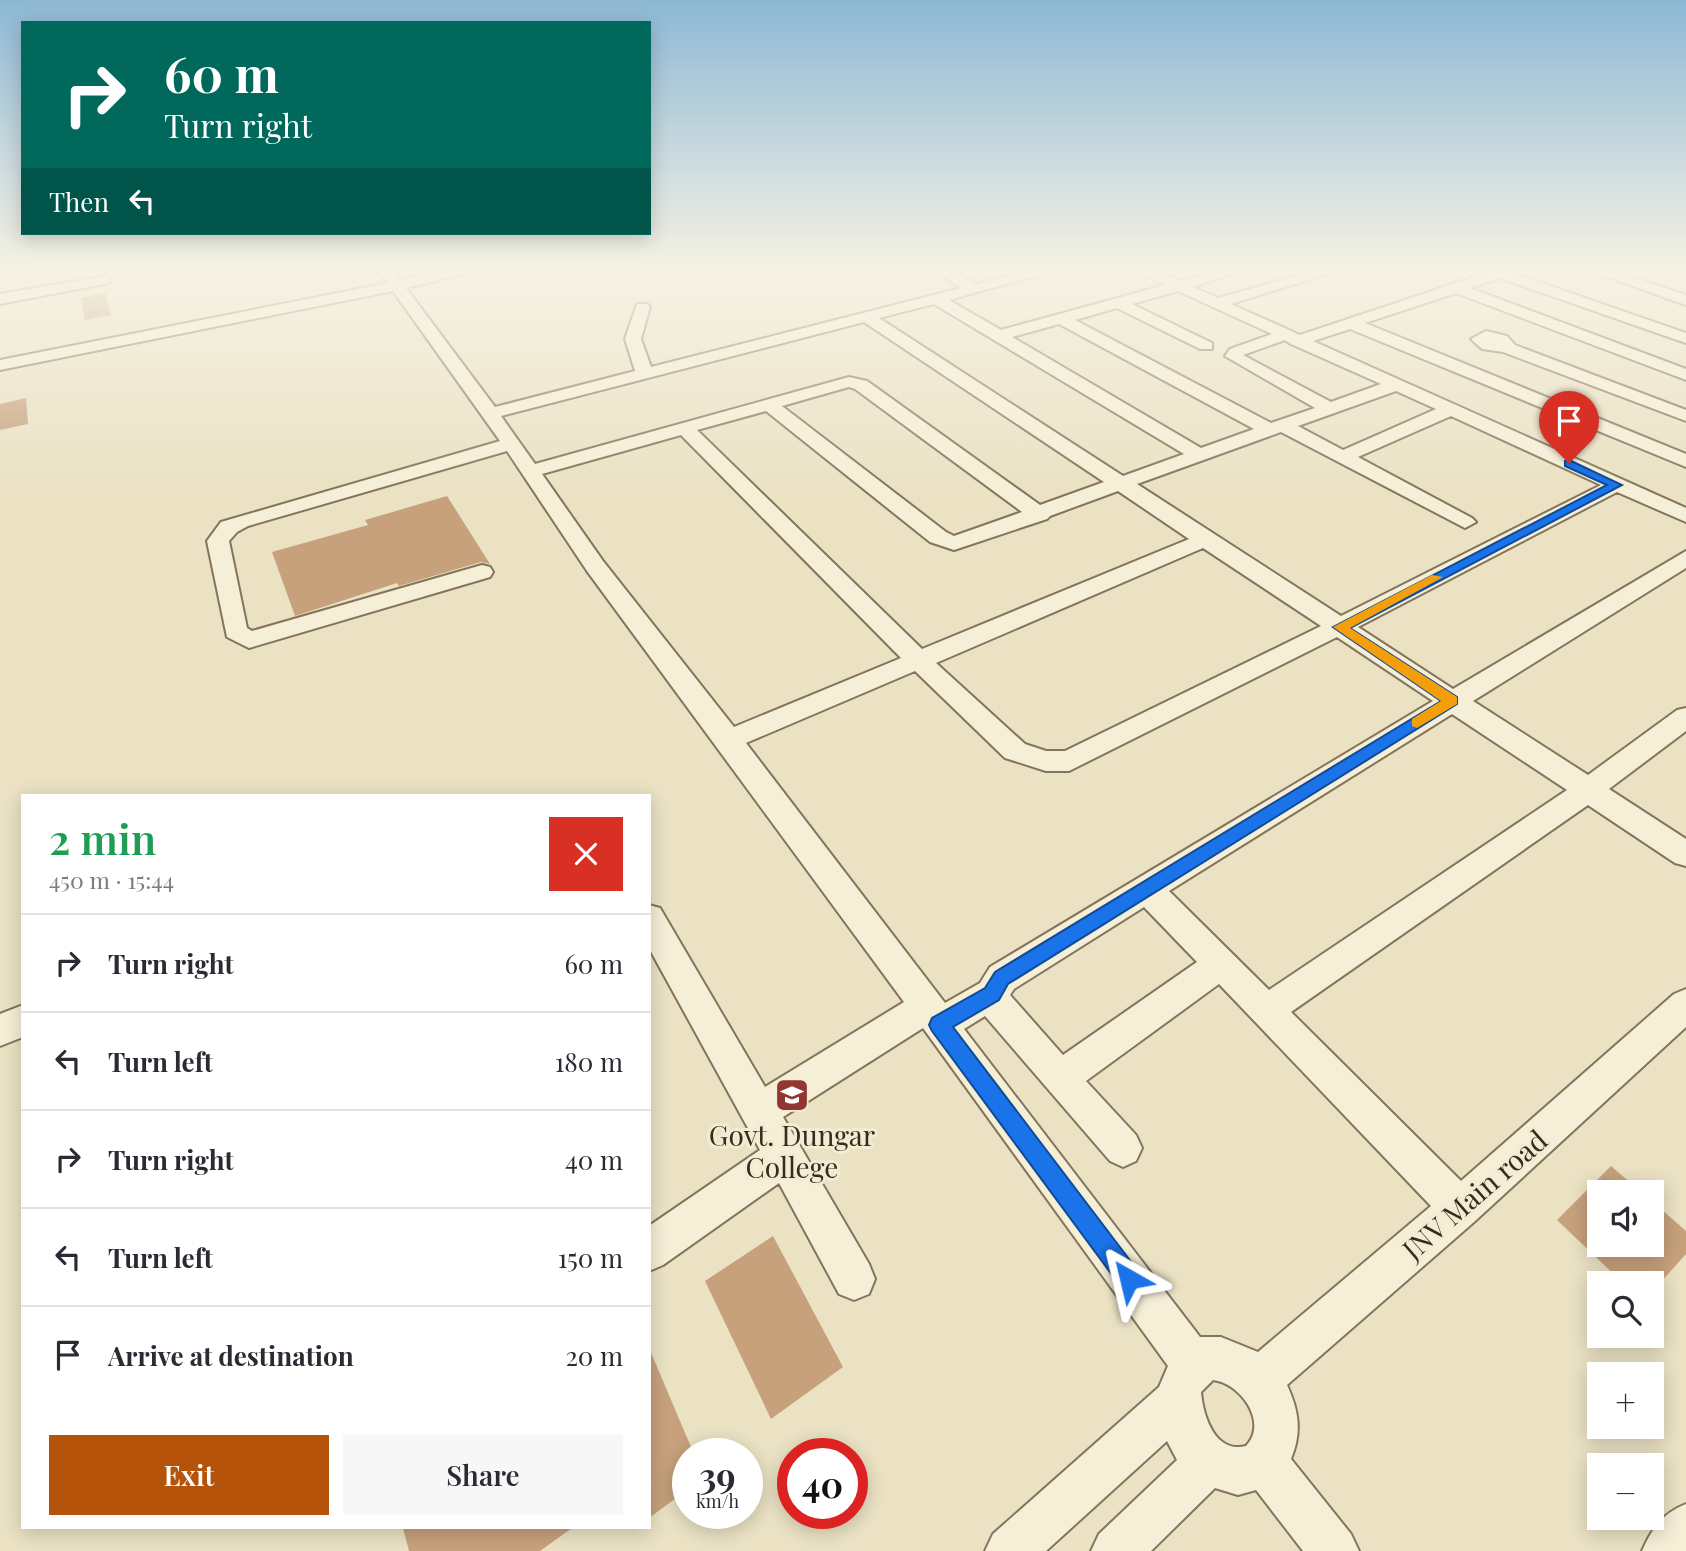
<!DOCTYPE html>
<meta charset="utf-8">
<style>
:root{--surface:#fff;--page:#f7f7f7;--text:#2b2b33;--muted:#7c7c81;--line:#e1e1e2;--accent:#b45309}
body{margin:0;font-family:"Playfair Display",serif;background:var(--page);color:var(--text);height:100vh;display:flex;flex-direction:column;font-size:26px;white-space:nowrap}
*{box-sizing:border-box;margin:0}
p{font-size:23px;color:var(--muted)}
.icon{flex:none;width:38px;height:38px;fill:none;stroke:currentColor;stroke-width:2;stroke-linecap:round;stroke-linejoin:round}
.map{position:relative;flex:1;overflow:hidden}
.details{position:absolute;left:21px;top:794px;width:630px;height:735px;display:flex;flex-direction:column;background:var(--surface);border-radius:0px;box-shadow:0 4px 18px #0003}
.details>*{flex:none}
.hud{position:absolute;left:21px;top:21px;width:630px;height:214px;border-radius:0px;box-shadow:0 4px 18px #0003;background:#00695c;color:#fff;overflow:hidden}
.buttons{position:absolute;left:1587px;top:1180px;display:grid;gap:14px}
.buttons a{display:grid;place-items:center;width:77px;height:77px;border-radius:0px;background:var(--surface);box-shadow:0 4px 18px #0003;font-size:35px}
.speed{position:absolute;left:672px;top:1438px;display:flex;gap:14px;font-size:35px;font-weight:700;text-align:center}
.speed>*{display:grid;place-content:center;width:91px;height:91px;border-radius:50%;background:var(--surface);box-shadow:0 4px 18px #0003;line-height:1}
.speed small{font-size:18px;font-weight:400}
.speed .limit{border:10px solid #d22;background:#fff;color:#111}
.pin{position:absolute;display:grid;place-items:center;width:60px;height:60px;color:#fff;margin:-72px -30px;border-radius:50% 50% 50% 0;rotate:-45deg;box-shadow:0 0 7px #0007}
.pin .icon{rotate:45deg}
.me{position:absolute;width:77px;margin:-38px;rotate:323deg;stroke-linejoin:round;filter:drop-shadow(0 0 5px #0008)}
.turn{display:flex;align-items:center;gap:24px;height:147px;padding:0 28px;font-size:32px}
.turn .icon{width:91px;height:91px;stroke-width:2.5}
.turn b{display:block;font-size:49px;line-height:60px}
.then{display:flex;align-items:center;height:66px;padding:0 28px;background:#0003;gap:14px;font-size:26px}
.round{display:grid;place-items:center;flex:none;width:74px;height:74px;border-radius:0px;background:var(--page)}
.overview{display:flex;align-items:center;justify-content:space-between;height:119px;padding:0 28px}
h1{font-size:42px;font-weight:600;line-height:52px;color:#1e9e55}
.button{display:flex;gap:14px;margin-top:auto;padding:14px 28px}
.button a{flex:1;height:80px;border-radius:0px;background:var(--accent);color:#fff;font-size:28px;font-weight:600;line-height:80px;text-align:center}
.button a+a{background:var(--page);color:var(--text)}
ul{padding:0;list-style:none}
li{display:flex;align-items:center;gap:21px;height:98px;padding:0 28px;border-top:2px solid var(--line)}
li div{flex:1}
li b{display:block;font-size:26px}
li em{font-style:normal}
.map>svg:first-child{display:block}
.building{fill:#c7a17c}
.lines{fill:none;stroke-linecap:round;stroke-linejoin:round}
.minor-casing{stroke:#84745c;stroke-width:4}
.minor{fill:#f6efd7;fill-rule:evenodd}
.route{fill:#1a73e8;stroke:#114b97;stroke-width:2}
.slow{fill:#f59e0b}
.labels{text-anchor:middle;dominant-baseline:central;stroke-width:6;stroke-linejoin:round;paint-order:stroke}
.near-poi-label{font-size:28px;fill:#352b1f;stroke:#f3ecd3}
.near-street-label{font-size:28px;fill:#352b1f;stroke:#f3ecd3}
</style>
<div class="map">
<svg width="1686" height="1551" viewBox="0 0 1686 1551">
<rect width="100%" height="100%" fill="#ebe2c4"/>
<path class="building" d="M 105,293 L 111,315 L 85,320 L 81,298 Z
M 26,398 L 28,424 L 0,430 L 0,404 Z
M 447,496 L 490,564 L 481,562 L 399,586 L 397,583 L 295,616 L 272,552 L 368,525 L 365,520 Z
M 1611,1166 L 1641,1192 L 1600,1192 L 1600,1244 L 1652,1244 L 1652,1201 L 1686,1231 L 1686,1254 L 1660,1283 L 1623,1283 L 1557,1220 Z
M 773,1236 L 843,1367 L 771,1419 L 705,1281 Z
M 649,1348 L 694,1454 L 688,1454 L 688,1459 L 678,1467 L 687,1490 L 649,1518 Z
M 403,1528 L 572,1528 L 540,1551 L 409,1551 Z"/>
<g class="lines">
<g class="minor-casing">
<path id="minor" d="M 379,271 L 394,271 L 401,280 L 445,271 L 476,271 L 406,288 L 495,407 L 635,371 L 625,339 L 637,304 L 647,304 L 650,307 L 641,339 L 651,367 L 961,288 L 935,271 L 953,271 L 976,284 L 1027,271 L 1053,271 L 949,300 L 1001,330 L 1165,285 L 1139,271 L 1159,271 L 1180,281 L 1215,271 L 1240,271 L 1193,287 L 1218,298 L 1313,271 L 1337,271 L 1231,304 L 1300,335 L 1492,271 L 1515,271 L 1513,273 L 1686,333 L 1686,343 L 1500,278 L 1470,288 L 1686,369 L 1686,380 L 1456,293 L 1365,323 L 1686,454 L 1686,467 L 1350,329 L 1313,341 L 1686,508 L 1686,522 L 1617,492 L 1358,627 L 1453,689 L 1686,551 L 1686,568 L 1473,701 L 1588,775 L 1677,710 L 1686,708 L 1686,731 L 1609,789 L 1686,839 L 1686,866 L 1675,863 L 1588,805 L 1291,1012 L 1461,1181 L 1674,994 L 1686,989 L 1686,1027 L 1474,1222 L 1287,1385 C 1299,1411 1302,1432 1291,1459 L 1351,1534 L 1359,1551 L 1303,1551 L 1256,1490 L 1238,1495 L 1215,1488 L 1151,1551 L 1091,1551 L 1099,1534 L 1177,1460 L 1167,1441 L 1046,1551 L 985,1551 L 993,1534 L 1159,1387 L 1168,1366 L 923,1028 L 783,1117 L 869,1264 L 875,1279 L 869,1294 L 854,1300 L 839,1294 L 779,1183 L 663,1265 L 649,1271 L 649,1226 L 760,1150 L 649,948 L 649,905 L 660,908 L 765,1087 L 904,1002 L 587,571 L 507,451 L 248,526 L 237,532 L 229,541 L 247,628 L 252,631 L 482,565 L 490,567 L 493,572 L 490,577 L 249,648 L 227,637 L 207,541 L 221,522 L 500,441 L 393,291 L 0,370 L 0,360 L 388,283 ZM 1178,291 L 1272,334 L 1230,349 L 1225,356 L 1315,408 L 1271,423 L 1075,320 L 1117,308 L 1200,349 L 1212,349 L 1212,343 L 1132,304 ZM 934,304 L 1184,454 L 1123,476 L 879,318 ZM 864,322 L 1104,482 L 1040,505 L 867,381 L 849,377 L 535,464 L 501,416 ZM 1059,324 L 1254,429 L 1201,448 L 1012,337 ZM 1285,340 L 1291,344 L 1381,384 L 1331,402 L 1243,355 ZM 849,387 L 855,389 L 1022,512 L 954,536 L 946,532 L 782,406 ZM 1396,391 L 1436,409 L 1343,450 L 1298,426 ZM 766,411 L 930,542 L 954,550 L 1047,519 L 1050,516 L 1118,491 L 1189,539 L 922,649 L 697,430 ZM 1451,416 L 1601,485 L 1341,616 L 1137,484 L 1281,432 L 1465,528 L 1476,522 L 1472,518 L 1358,457 ZM 681,435 L 901,658 L 734,727 L 603,561 L 542,474 ZM 1203,548 L 1321,626 L 1065,751 L 1046,751 L 1025,744 L 936,663 ZM 1337,637 L 1433,701 L 990,967 L 980,983 L 945,1003 L 746,743 L 915,671 L 1005,758 L 1046,771 L 1069,771 ZM 1452,714 L 1567,790 L 1269,990 L 1169,891 ZM 1144,907 L 1197,962 L 1063,1055 L 1010,995 L 1014,989 ZM 1219,984 L 1431,1206 L 1258,1352 L 1221,1337 L 1200,1337 L 964,1029 L 985,1016 L 1110,1161 L 1123,1167 L 1136,1161 L 1142,1148 L 1136,1135 L 1086,1081 ZM 1213,1380 C 1240,1383 1269,1422 1246,1446 C 1215,1454 1203,1416 1201,1392 Z
M 1591,271 L 1614,271 L 1686,295 L 1686,305 Z
M 105,276 L 110,277 L 110,283 L 0,304 L 0,294 Z
M 1486,331 L 1507,336 L 1515,345 L 1686,410 L 1686,421 L 1503,352 L 1482,349 L 1471,339 Z
M 23,1005 L 23,1037 L 0,1046 L 0,1014 Z
M 1686,1504 L 1686,1551 L 1642,1551 C 1652,1528 1663,1513 1686,1504 Z"/>
</g>
<use href="#minor" class="minor"/>
</g>
<linearGradient id="sky" x2="0" y2="1"><stop stop-color="#8db8d5"/><stop offset="0.55" stop-color="#f6f2e4"/><stop offset="1" stop-color="#f6f2e4" stop-opacity="0"/></linearGradient>
<rect width="1686" height="489" fill="url(#sky)"/>
<path class="route" d="M 1569,460 L 1622,485 L 1350,628 L 1457,697 L 1457,704 L 1008,984 L 999,1000 L 953,1027 L 1138,1271 L 1141,1279 L 1138,1287 L 1129,1291 L 1121,1287 L 932,1031 L 929,1025 L 932,1018 L 985,988 L 995,972 L 1441,701 L 1333,627 L 1607,485 L 1565,466 L 1565,461 Z"/>
<path class="slow" d="M 1432,575 L 1443,577 L 1350,628 L 1457,697 L 1457,704 L 1417,728 L 1412,726 L 1412,719 L 1441,701 L 1333,627 Z"/>
<defs>
<g id="university-square" transform="scale(1.75)"><rect x="-9" y="-9" width="18" height="18" rx="4" fill="#8f3730" stroke="#f3ecd3"/><path d="M0-5L7-2L0 1L-7-2ZM-4 1L0 2.5L4 1V4Q0 6-4 4Z" fill="#fff"/></g>
</defs>
<g fill-rule="evenodd">
<use href="#university-square" x="792" y="1095"/>
</g>
<g class="labels">
<g class="near-poi-label">
<text x="792" y="1134">Govt. Dungar<tspan x="792" dy="32">College</tspan></text>
</g>
<g class="near-street-label">
<text transform="translate(1474 1194) rotate(-41)">JNV Main road</text>
</g>
</g>
</svg>
<div class="buttons">
<a><svg class="icon" aria-label="sound" viewBox="0 0 24 24"><path d="M4 9h4l5-4v14l-5-4H4zM17 9q2 3 0 6"/></svg></a>
<a><svg class="icon" aria-label="search" viewBox="0 0 24 24"><circle cx="10" cy="10" r="6"/><path d="M15 15l6 6"/></svg></a>
<a>+</a>
<a>−</a>
</div>
<div class="speed"><div>39<small>km/h</small></div><div class="limit">40</div></div>
<div class="pin" style="left:1569px;top:463px;background:#d93025"><svg class="icon" aria-label="arrive" viewBox="0 0 24 24"><path d="M6 21V4h12l-3 4 3 4H6"/></svg></div>
<svg class="me" style="left:1129px;top:1279px" viewBox="-20 -20 40 40"><path d="M0-17L14 15 0 8-14 15z" fill="#1a73e8" stroke="#fff" stroke-width="4"/></svg>
<div class="hud">
<div class="turn"><svg class="icon" aria-label="right" viewBox="0 0 24 24"><path d="M7 20v-9h11M14 6l5 5-5 5"/></svg><div><b>60 m</b>Turn right</div></div>
<div class="then">Then<svg class="icon" aria-label="left" viewBox="0 0 24 24"><path d="M17 20v-9H6M10 6l-5 5 5 5"/></svg></div>
</div>
<section class="details">
<div class="overview"><div><h1>2 min</h1><p>450 m · 15:44</p></div><a class="round" style="background:#d93025;color:#fff"><svg class="icon" aria-label="close" viewBox="0 0 24 24"><path d="M6 6l12 12M18 6L6 18"/></svg></a></div>
<ul>
<li><svg class="icon" aria-label="right" viewBox="0 0 24 24"><path d="M7 20v-9h11M14 6l5 5-5 5"/></svg><div><b>Turn right</b></div><em>60 m</em></li>
<li><svg class="icon" aria-label="left" viewBox="0 0 24 24"><path d="M17 20v-9H6M10 6l-5 5 5 5"/></svg><div><b>Turn left</b></div><em>180 m</em></li>
<li><svg class="icon" aria-label="right" viewBox="0 0 24 24"><path d="M7 20v-9h11M14 6l5 5-5 5"/></svg><div><b>Turn right</b></div><em>40 m</em></li>
<li><svg class="icon" aria-label="left" viewBox="0 0 24 24"><path d="M17 20v-9H6M10 6l-5 5 5 5"/></svg><div><b>Turn left</b></div><em>150 m</em></li>
<li><svg class="icon" aria-label="arrive" viewBox="0 0 24 24"><path d="M6 21V4h12l-3 4 3 4H6"/></svg><div><b>Arrive at destination</b></div><em>20 m</em></li>
</ul>
<div class="button"><a>Exit</a><a>Share</a></div>
</section>
</div>
